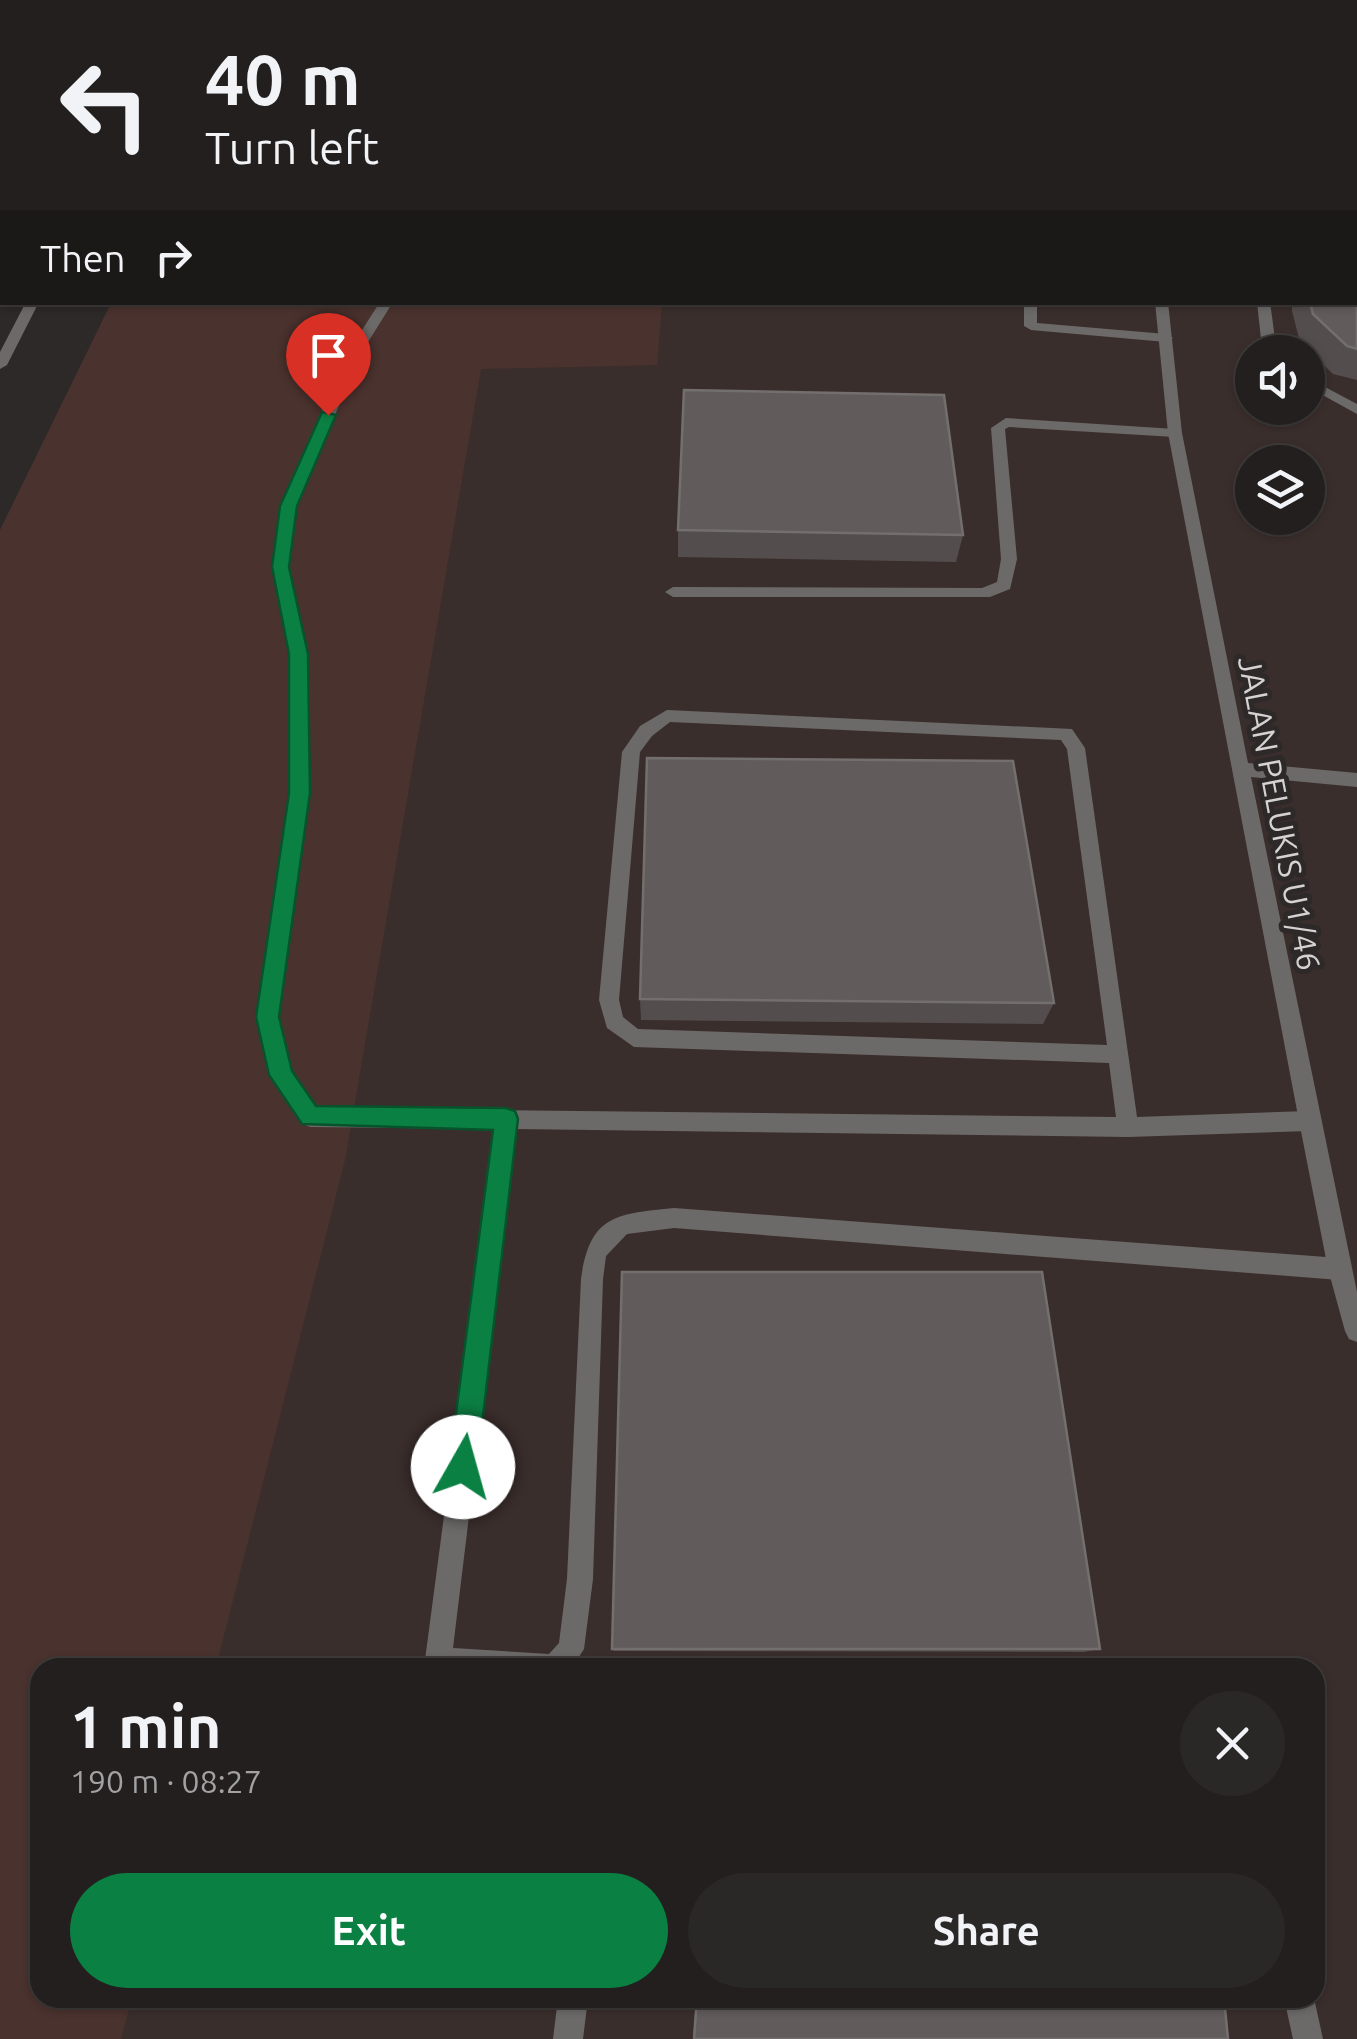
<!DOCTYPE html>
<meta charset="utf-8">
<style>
:root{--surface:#221f1e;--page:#2a2727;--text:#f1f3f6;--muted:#a2a2a4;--line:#3f3d3c;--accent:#0b8043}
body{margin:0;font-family:Ubuntu,sans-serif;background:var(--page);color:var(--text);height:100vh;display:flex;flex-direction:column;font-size:38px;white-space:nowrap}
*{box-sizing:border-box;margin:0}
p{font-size:32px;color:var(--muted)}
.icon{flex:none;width:55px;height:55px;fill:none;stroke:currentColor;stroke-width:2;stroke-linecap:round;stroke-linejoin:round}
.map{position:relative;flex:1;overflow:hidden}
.panel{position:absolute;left:30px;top:1658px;width:1295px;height:350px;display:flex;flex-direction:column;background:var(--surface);border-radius:30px;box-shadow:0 2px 8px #0004,0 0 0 2px var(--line)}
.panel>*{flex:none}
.banner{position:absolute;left:0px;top:0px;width:1358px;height:305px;box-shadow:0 2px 8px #0004,0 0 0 2px var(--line);background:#221f1e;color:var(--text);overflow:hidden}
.fabs{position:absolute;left:1235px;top:335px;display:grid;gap:20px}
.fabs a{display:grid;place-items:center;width:90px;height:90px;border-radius:50%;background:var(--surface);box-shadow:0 2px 8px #0004,0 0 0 2px var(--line);font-size:50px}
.pin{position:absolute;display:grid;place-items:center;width:85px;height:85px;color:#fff;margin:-102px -42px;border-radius:50% 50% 50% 0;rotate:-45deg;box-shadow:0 0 10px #0007}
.pin .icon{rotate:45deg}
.me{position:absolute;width:110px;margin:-55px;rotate:7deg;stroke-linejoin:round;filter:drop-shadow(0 0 8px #0008)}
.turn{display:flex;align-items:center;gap:35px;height:210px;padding:0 40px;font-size:45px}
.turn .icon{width:130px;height:130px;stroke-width:2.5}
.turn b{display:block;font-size:70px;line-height:85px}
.then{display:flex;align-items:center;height:95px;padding:0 40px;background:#0003;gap:20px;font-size:38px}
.round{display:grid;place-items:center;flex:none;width:105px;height:105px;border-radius:52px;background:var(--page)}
.overview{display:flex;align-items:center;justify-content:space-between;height:170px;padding:0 40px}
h1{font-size:60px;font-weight:700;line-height:75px}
.primary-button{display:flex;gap:20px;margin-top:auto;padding:20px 40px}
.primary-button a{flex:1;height:115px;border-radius:60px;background:var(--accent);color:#fff;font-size:40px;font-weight:700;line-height:115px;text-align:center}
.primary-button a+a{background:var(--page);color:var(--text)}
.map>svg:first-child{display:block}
.built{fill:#3a2e2c;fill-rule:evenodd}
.green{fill:#4a322e}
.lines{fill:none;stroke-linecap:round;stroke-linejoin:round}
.service{fill:#6c6a69;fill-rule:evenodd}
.minor{fill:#6c6a69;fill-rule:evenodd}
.trunk{fill:#bcb6b4;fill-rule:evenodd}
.wall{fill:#534e4d}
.building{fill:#615c5b;stroke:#736f6e;stroke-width:2.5}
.route{fill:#0b8043;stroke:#07532c;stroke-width:2.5}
.labels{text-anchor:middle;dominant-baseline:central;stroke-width:10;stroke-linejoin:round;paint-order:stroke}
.street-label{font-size:32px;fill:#d5d2d1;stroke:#2d2928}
</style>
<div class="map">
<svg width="1357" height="2039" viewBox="0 0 1357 2039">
<rect width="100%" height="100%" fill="#2d2928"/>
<path class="built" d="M 361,0 L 1357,0 L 1357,2039 L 0,2039 L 0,836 L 214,303 L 1355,302 L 1355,2 L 356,2 ZM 1252,352 L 1308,352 L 1308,408 L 1252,408 ZM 1252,462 L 1308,462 L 1308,518 L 1252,518 ZM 40,1668 L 1315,1668 L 1315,1998 L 40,1998 Z"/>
<path class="green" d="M 329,0 L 689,0 L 325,2 Z
M 111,303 L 662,303 L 657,365 L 481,369 L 345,1160 L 216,1667 L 40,1668 L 40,1998 L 132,1998 L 121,2039 L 0,2039 L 0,530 Z"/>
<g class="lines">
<path class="service" d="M 766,0 L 782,0 L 783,2 L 769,2 Z
M 1139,0 L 1152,0 L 1153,2 L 1141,2 Z
M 26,302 L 39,302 L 7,365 L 0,369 L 0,352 Z
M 380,302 L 393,302 L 360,355 L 297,506 L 289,567 L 307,654 L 308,793 L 277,1017 L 290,1072 L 316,1108 L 1116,1117 L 1109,1063 L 634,1047 L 607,1028 L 599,1000 L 622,752 L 640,726 L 667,710 L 1072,729 L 1085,748 L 1137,1117 L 1309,1111 L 1316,1114 L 1319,1121 L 1316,1128 L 1309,1131 L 1128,1137 L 516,1129 L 453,1648 L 549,1654 L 559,1643 L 567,1579 L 581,1279 C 590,1214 617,1214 674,1208 L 1339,1258 L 1347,1261 L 1350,1269 L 1347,1277 L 1339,1280 L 674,1228 L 627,1234 L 606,1256 L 603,1279 L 593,1579 L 584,1649 L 572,1668 L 428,1668 L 425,1660 L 495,1129 L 310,1127 L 303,1124 L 271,1075 L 257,1017 L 290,793 L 291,654 L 273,567 L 281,506 L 346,355 ZM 670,722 L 1061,740 L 1067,749 L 1107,1045 L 638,1029 L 623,1017 L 619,1000 L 640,752 L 652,736 Z
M 1024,302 L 1037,302 L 1037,323 L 1166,334 L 1173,338 L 1166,342 L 1031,330 L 1024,326 Z
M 1257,302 L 1270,302 L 1275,339 L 1284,352 L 1271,352 L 1261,339 Z
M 1308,378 L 1357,404 L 1357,414 L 1308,387 Z
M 1006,418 L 1175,429 L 1182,433 L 1175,437 L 1009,427 L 1005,429 L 1017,559 L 1010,589 L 990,597 L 673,597 L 665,592 L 673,587 L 982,588 L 997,582 L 1001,559 L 991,428 Z
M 558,1998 L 588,1998 L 583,2039 L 553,2039 Z
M 1284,1998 L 1314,1998 L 1323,2039 L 1293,2039 Z"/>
<path class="minor" d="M 1155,302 L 1168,302 L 1182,433 L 1248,763 L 1357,773 L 1357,787 L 1251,777 L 1357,1292 L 1357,1342 L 1349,1339 L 1345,1331 L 1328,1269 L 1299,1121 L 1168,433 Z"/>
<path class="trunk" d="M 2,104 L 2,117 L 0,118 L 0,105 Z"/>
</g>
<path class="wall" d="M 1357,170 L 1357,380 L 1333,374 L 1300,342 L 1292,311 L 1292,302 L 1355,302 Z
M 678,530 L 963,535 L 956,562 L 678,557 Z
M 640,999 L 1054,1003 L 1043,1024 L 641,1020 Z
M 612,1649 L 1100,1649 L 1084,1652 L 614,1651 Z
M 696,1998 L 1224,1998 L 1228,2039 L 693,2039 Z"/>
<path class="building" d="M 1355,170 L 1357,170 L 1357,349 L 1347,346 L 1313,314 L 1310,302 L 1355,302 Z
M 684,390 L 944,395 L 963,535 L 678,530 Z
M 647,758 L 1013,761 L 1054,1003 L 640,999 Z
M 622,1272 L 1042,1272 L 1100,1649 L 612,1649 Z
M 697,1998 L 1224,1998 L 1228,2039 L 694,2039 Z"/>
<path class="route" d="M 322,412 L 336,415 L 297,506 L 289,567 L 308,654 L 310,793 L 279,1017 L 292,1071 L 316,1106 L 506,1108 L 515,1111 L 518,1119 L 477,1467 L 473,1477 L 463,1481 L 453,1477 L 449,1467 L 493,1130 L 302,1124 L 269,1075 L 256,1017 L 289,793 L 289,654 L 272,567 L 280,506 Z"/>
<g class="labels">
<g class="street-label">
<text transform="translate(1280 813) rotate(79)">JALAN PELUKIS U1/46</text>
</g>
</g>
</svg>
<div class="fabs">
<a><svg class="icon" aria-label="sound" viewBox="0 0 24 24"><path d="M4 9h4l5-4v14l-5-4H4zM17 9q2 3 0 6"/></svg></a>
<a><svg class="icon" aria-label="layers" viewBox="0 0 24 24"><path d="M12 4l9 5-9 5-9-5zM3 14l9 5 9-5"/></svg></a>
</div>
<div class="pin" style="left:328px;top:415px;background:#d93025"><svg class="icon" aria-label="arrive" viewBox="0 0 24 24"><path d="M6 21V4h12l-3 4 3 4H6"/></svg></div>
<svg class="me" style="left:463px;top:1467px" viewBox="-20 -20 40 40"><circle r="19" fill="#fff"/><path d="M0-13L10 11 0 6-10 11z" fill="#0b8043"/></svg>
<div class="banner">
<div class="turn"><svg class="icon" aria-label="left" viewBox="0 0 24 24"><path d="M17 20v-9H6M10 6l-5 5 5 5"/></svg><div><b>40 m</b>Turn left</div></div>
<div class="then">Then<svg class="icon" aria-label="right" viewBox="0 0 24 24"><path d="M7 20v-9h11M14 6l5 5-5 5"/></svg></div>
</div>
<section class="panel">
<div class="overview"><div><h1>1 min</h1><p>190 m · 08:27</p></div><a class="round"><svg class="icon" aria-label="close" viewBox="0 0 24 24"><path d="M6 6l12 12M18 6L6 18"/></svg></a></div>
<div class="primary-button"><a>Exit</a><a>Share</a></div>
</section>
</div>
